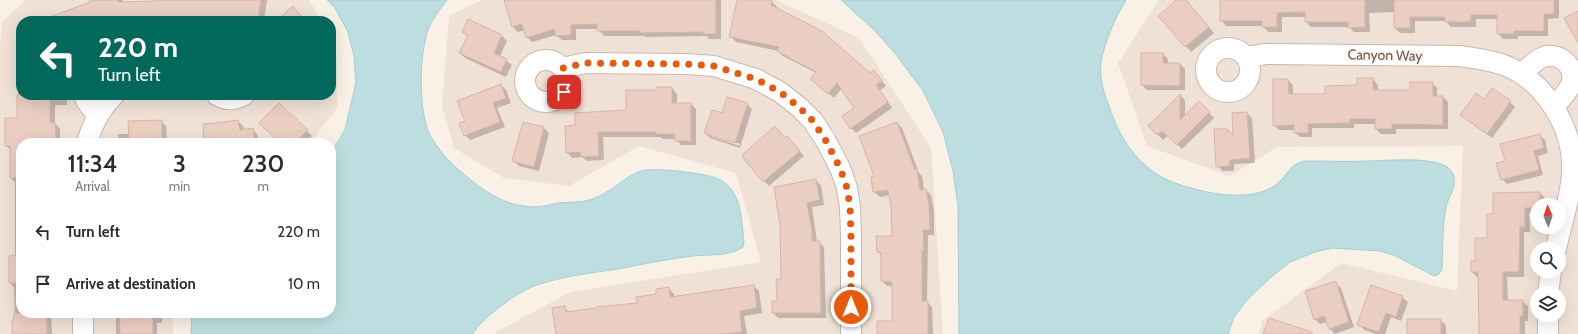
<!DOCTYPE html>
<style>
:root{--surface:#fff;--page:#f7f7f7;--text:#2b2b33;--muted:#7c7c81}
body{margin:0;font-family:Cabin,sans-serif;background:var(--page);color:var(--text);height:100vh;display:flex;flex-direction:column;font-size:15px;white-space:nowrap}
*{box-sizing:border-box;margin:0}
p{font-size:13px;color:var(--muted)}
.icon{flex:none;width:22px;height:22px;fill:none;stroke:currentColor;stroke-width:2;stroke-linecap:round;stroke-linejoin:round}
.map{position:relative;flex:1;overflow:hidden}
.sheet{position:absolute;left:16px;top:138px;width:320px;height:180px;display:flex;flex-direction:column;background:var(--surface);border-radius:16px;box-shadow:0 4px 16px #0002}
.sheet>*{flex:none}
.banner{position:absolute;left:16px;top:16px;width:320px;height:84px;border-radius:16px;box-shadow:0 4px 16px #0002;background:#00695c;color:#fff;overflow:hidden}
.needle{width:26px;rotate:358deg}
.tools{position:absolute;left:1530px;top:198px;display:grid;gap:8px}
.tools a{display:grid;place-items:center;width:36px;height:36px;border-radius:50%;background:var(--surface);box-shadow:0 4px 16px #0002;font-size:20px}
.pin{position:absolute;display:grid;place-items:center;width:34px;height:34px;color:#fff;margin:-17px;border-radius:8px;box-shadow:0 2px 6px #0006}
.me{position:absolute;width:44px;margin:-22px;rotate:0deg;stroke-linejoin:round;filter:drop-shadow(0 0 3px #0008)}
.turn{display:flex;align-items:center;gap:14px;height:84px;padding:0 16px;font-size:18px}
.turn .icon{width:52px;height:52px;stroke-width:2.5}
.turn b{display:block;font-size:28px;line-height:34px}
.eta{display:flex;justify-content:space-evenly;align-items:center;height:68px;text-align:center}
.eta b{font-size:24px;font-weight:600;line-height:28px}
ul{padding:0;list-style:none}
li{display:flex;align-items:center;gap:12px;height:52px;padding:0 16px}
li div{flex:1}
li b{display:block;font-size:15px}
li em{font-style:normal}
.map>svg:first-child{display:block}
.residential{fill:#f0e1d6;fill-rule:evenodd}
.water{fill:#bddee0;stroke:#a5ced0}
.shadow{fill:#0003;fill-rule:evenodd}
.building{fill:#ebcec2;stroke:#dbb3a4}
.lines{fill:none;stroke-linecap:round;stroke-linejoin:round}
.minor-casing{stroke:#c9b7ae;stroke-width:22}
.minor{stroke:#fff;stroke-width:20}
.route{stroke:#ea580c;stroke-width:7;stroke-dasharray:0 12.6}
.labels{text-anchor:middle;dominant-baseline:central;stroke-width:3;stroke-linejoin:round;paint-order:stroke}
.street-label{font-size:14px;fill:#6f574f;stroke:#fcf4ec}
</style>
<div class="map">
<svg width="1578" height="334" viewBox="0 0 1578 334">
<rect width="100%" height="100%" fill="#f9f0e6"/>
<path class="residential" d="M 26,0 L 309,0 L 322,21 L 21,21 L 21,95 L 331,95 L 331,35 L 336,43 L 337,108 L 310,143 L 21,143 L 21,313 L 173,313 L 173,334 L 0,334 L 0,48 L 2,22 Z
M 482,0 L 776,0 L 859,38 L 931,148 L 943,334 L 496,334 L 496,332 L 571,292 L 761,262 L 736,173 L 639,146 L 569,186 L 504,178 L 454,148 L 442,106 L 449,16 Z
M 1159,0 L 1578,0 L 1578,334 L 1259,334 L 1262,321 L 1341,263 L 1457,291 L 1463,146 L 1277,147 L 1230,176 L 1147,146 L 1118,63 ZM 1537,205 L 1559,205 L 1559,227 L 1537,227 ZM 1537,249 L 1559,249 L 1559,271 L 1537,271 ZM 1537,293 L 1559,293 L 1559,315 L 1537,315 Z"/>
<path class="water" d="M 327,0 L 447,0 C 440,9 432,19 428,30 C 419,55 418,114 431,137 C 443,157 455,167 472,181 C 493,197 508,206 535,207 C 543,207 551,204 559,203 C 578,201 587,204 605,193 C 618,186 628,175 641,171 C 653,167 704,173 716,178 C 742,188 741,218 744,241 L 743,247 C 729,257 709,254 693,256 C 668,259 643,264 618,269 C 591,273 563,276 537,285 C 520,290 481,318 473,334 L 191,334 L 192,313 L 331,313 L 331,153 L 345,130 L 356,82 L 354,56 L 348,32 L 335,8 Z
M 841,0 L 1126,0 C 1115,18 1105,41 1101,62 C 1099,77 1104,93 1109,106 C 1119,138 1139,168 1170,181 C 1177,184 1184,186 1191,188 C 1208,193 1226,196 1245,195 C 1256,194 1269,191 1278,183 C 1289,174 1289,164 1305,161 C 1327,161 1348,162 1369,161 C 1387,161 1446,154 1453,174 C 1458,188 1448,195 1446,208 C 1442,228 1443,249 1442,269 L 1439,274 L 1434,276 L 1396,256 L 1380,251 L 1332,248 L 1315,252 L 1290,262 L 1270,278 L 1247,300 L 1234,317 L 1228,334 L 959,334 L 958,206 L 953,171 L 943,132 L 923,91 L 894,52 L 873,29 Z"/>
<path class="shadow" d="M 91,0 L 123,0 L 123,3 L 156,2 L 156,0 L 267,0 L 264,21 L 51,21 L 91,2 Z
M 511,0 L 721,0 L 721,39 L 709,39 L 707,36 L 646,37 L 644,36 L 604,36 L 598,29 L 576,29 L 576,40 L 562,40 L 556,35 L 532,42 L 527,37 L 525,30 L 518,32 L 513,27 L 505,2 Z
M 738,0 L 765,0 L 771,1 L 777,7 L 776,8 L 870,74 L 874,71 L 886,86 L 880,90 L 892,108 L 856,133 L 851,128 L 856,108 L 842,88 L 834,98 L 817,84 L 816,73 L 783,56 L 778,51 L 736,42 L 731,37 Z
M 1177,0 L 1186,0 L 1214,33 L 1191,52 L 1159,16 Z
M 1221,0 L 1559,0 L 1559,18 L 1548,19 L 1548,36 L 1518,36 L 1518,39 L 1503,39 L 1498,34 L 1498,19 L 1476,19 L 1476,27 L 1451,27 L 1446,21 L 1415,21 L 1415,33 L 1400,33 L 1395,28 L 1395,12 L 1369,13 L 1370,32 L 1354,32 L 1349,27 L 1311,27 L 1306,22 L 1306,17 L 1282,17 L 1282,32 L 1268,32 L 1263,26 L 1226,26 L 1221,20 Z
M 463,32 L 502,36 L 507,41 L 500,56 L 512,65 L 506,77 L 465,58 L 460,53 L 468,37 Z
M 1163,54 L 1168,59 L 1168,64 L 1180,64 L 1185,69 L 1185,90 L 1147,90 L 1142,85 Z
M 1373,79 L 1378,85 L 1378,91 L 1411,91 L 1432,83 L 1437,88 L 1437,97 L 1443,97 L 1448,102 L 1448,129 L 1396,129 L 1396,134 L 1381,134 L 1376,129 L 1376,124 L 1354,124 L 1354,128 L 1312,128 L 1312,137 L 1300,137 L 1295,132 L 1295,130 L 1279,130 L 1274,125 L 1274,80 L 1288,80 L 1293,85 L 1293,95 L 1326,95 L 1358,86 Z
M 501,85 L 506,90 L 511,103 L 497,108 L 505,127 L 470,140 L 465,135 L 467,121 Z
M 18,86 L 21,86 L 21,95 L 67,95 L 67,105 L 55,105 L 55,123 L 60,129 L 60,143 L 21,143 L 21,313 L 51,313 L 52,334 L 54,334 L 13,334 L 15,321 L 14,287 L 10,283 L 10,257 L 15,257 L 15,182 L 11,178 L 11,150 L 6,146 L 6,119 L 18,119 Z
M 672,88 L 677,94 L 677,104 L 691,104 L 696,109 L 696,145 L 681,145 L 676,139 L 663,139 L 660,137 L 603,137 L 604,160 L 587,161 L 582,157 L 572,158 L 567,152 L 576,126 L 627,111 L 657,91 Z
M 1180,95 L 1185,100 L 1185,117 L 1199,102 L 1214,118 L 1182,149 L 1168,135 L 1163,140 L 1149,126 Z
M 1484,100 L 1510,102 L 1515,107 L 1492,138 L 1461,115 Z
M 279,104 L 312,136 L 305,143 L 281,143 Z
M 747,104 L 752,109 L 740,148 L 710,138 L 705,133 ZM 710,134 L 740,144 L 740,146 L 710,136 Z
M 1247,113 L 1252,118 L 1255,163 L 1234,164 L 1234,171 L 1223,171 L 1217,166 L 1234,138 Z
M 161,121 L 166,126 L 167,143 L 119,143 L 118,134 L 130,134 Z
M 238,121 L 243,126 L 244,131 L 252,129 L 257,134 L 259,143 L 192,143 L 192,142 L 205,141 Z
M 897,123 L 902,128 L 919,173 L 922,176 L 924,190 L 926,190 L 931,195 L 934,211 L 934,235 L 928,235 L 927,302 L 932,307 L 933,334 L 878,334 L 893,322 L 893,286 L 887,286 L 882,281 L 882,256 L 878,252 L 893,237 L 892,206 L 890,195 L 880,197 L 874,192 L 876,177 Z
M 544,128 L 549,133 L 539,171 L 519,166 L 514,161 Z
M 1540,135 L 1545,140 L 1548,153 L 1538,156 L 1543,175 L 1507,184 L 1502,179 L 1506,162 Z
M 785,139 L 792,142 L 804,156 L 769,186 L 764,181 Z
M 816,180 L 821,186 L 824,205 L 812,207 L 817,242 L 819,242 L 824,247 L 826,318 L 778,318 L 773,313 L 778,302 L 782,280 L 781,225 Z
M 1540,193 L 1545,198 L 1545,205 L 1537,205 L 1537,213 L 1529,213 L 1530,232 L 1524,232 L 1524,277 L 1507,277 L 1508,301 L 1522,301 L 1528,306 L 1528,321 L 1525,321 L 1525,334 L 1480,334 L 1479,277 L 1477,277 L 1472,272 L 1488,239 L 1494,215 Z
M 1336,283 L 1341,288 L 1354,327 L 1335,334 L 1329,328 L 1327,322 L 1320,324 L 1315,319 Z
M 754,286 L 759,291 L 762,313 L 744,316 L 747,334 L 557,334 L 564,307 L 569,312 L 638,304 L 669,289 L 674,294 L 674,297 Z
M 1402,297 L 1408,302 L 1401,321 L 1391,317 L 1385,334 L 1376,334 L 1364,330 L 1359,324 Z
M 116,313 L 162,313 L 162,323 L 157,323 L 157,334 L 116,334 Z
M 1440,320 L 1446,325 L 1446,334 L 1408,334 Z"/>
<path class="building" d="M 90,0 L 118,0 L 118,2 L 155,1 L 155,0 L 261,0 L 258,21 L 195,21 L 195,18 L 170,18 L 170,21 L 42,21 L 42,20 L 90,2 Z
M 504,0 L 716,0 L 716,34 L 703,34 L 703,32 L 640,33 L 640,31 L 597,31 L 597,24 L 571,25 L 571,35 L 555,36 L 555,29 L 526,38 L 522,24 L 512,27 Z
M 737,0 L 772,0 L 771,5 L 822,31 L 870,73 L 874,70 L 882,81 L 876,85 L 888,102 L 850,129 L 842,116 L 854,108 L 837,83 L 828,94 L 810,79 L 816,72 L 777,51 L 779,47 L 729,37 Z
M 1176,0 L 1186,0 L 1209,27 L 1185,47 L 1158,16 Z
M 1220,0 L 1365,0 L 1365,27 L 1348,28 L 1348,22 L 1305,22 L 1305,12 L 1277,13 L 1277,27 L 1262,27 L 1262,21 L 1220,21 Z
M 1394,0 L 1554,0 L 1554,14 L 1544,14 L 1544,31 L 1514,31 L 1514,34 L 1497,34 L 1497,15 L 1471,15 L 1471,22 L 1445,22 L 1445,17 L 1410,17 L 1410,28 L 1394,28 Z
M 293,6 L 305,21 L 276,21 Z
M 1578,11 L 1578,43 L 1564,18 Z
M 468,19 L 502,35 L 494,53 L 507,59 L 501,72 L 459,53 L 468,35 L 462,32 Z
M 1141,53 L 1163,53 L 1163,63 L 1180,63 L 1180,86 L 1141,85 Z
M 1357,78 L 1373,78 L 1373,90 L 1410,90 L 1410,82 L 1433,82 L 1433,96 L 1443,96 L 1443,125 L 1392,124 L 1392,129 L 1375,129 L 1375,119 L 1350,119 L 1350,123 L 1308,124 L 1308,133 L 1294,133 L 1294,125 L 1273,126 L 1273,79 L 1288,79 L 1289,94 L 1325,94 L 1325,86 L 1357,85 Z
M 501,84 L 506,98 L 493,103 L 500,122 L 464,136 L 459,123 L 465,121 L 457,101 Z
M 656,87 L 672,87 L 672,103 L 691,103 L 691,141 L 675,141 L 675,134 L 656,134 L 656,132 L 598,132 L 599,156 L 581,157 L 580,152 L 566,153 L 565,126 L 575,125 L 575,113 L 626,110 L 626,90 L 656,90 Z
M 1492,88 L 1511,101 L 1487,134 L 1460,115 L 1476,93 L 1484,99 Z
M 1180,94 L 1180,120 L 1199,101 L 1210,112 L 1177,145 L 1162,131 L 1157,135 L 1148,126 Z
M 17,95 L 50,95 L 50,123 L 55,123 L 56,143 L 21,143 L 21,178 L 10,178 L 10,146 L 5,146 L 5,118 L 17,118 Z
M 727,97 L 748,103 L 735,143 L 704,133 L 712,110 L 722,113 Z
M 279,103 L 308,130 L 295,143 L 280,143 L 259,123 Z
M 1247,112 L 1250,158 L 1230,160 L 1230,166 L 1216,167 L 1214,129 L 1227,129 L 1233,135 L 1232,113 Z
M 162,120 L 162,143 L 129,143 L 128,121 Z
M 238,120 L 240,130 L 253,128 L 255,143 L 204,143 L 203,124 L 216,123 Z
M 523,122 L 544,127 L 534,167 L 512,161 Z
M 897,122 L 915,170 L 917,169 L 920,190 L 926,189 L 929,205 L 930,230 L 923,230 L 924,251 L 922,251 L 922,301 L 928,301 L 928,334 L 877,334 L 877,321 L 892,321 L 892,282 L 881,281 L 881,252 L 877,252 L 876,236 L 892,236 L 891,206 L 888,190 L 873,192 L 871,177 L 874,176 L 859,136 Z
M 775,126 L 785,138 L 787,136 L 800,151 L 763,182 L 743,158 L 743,154 Z
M 1540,134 L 1544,148 L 1534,151 L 1539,170 L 1501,180 L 1496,163 L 1505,161 L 1500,144 Z
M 816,179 L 820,200 L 807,203 L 812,230 L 812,241 L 820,241 L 821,313 L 772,313 L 772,301 L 777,301 L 776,279 L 781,279 L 780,225 L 774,187 Z
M 1540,192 L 1540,205 L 1537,205 L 1537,208 L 1525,208 L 1525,227 L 1520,227 L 1519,272 L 1503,272 L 1503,300 L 1523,300 L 1523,316 L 1520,316 L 1520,334 L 1479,334 L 1478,272 L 1471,272 L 1471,261 L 1475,261 L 1475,238 L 1487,238 L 1487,214 L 1493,214 L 1493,193 Z
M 21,255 L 21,283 L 9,283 L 9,256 Z
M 1336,281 L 1349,322 L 1329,329 L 1324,316 L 1314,320 L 1305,291 Z
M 754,285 L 757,308 L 740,311 L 742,332 L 722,334 L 556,334 L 552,308 L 565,306 L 566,312 L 596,308 L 596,307 L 637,303 L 636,297 L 656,294 L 656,289 L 669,287 L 670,297 Z
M 1371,285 L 1403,296 L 1396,317 L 1386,313 L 1379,332 L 1357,325 Z
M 14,313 L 47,313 L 47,334 L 12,334 L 12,320 L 14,320 Z
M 119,313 L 153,313 L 153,334 L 120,334 Z
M 1269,318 L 1312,332 L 1312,334 L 1263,334 Z
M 1407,319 L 1441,319 L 1441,334 L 1407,334 Z"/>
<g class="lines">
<g class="minor-casing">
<path id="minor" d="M1206 70a22 22 0 1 1 44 0a22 22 0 1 1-44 0Z
M 1246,57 L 1266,54 L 1459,56 C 1475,58 1489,60 1504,65 C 1545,81 1574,128 1572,172 C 1571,198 1561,224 1556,249
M525 81a21 21 0 1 1 42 0a21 21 0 1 1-42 0Z
M 563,68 L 585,63 L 686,64 L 714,66 L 756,79 L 780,92 L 799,107 L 813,121 L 826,141 L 840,168 L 847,188 L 850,207 L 851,236 L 851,334
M 1521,74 C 1527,69 1534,62 1541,58 C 1557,50 1578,66 1571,84 C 1568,93 1559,100 1554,107
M 84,95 L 87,102 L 98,116
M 217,95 C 226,101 235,100 244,95
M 87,143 C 92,124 100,109 114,95
M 1548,293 L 1551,271
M 1548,315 L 1548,334
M 83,334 L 83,313"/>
</g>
<use href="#minor" class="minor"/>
</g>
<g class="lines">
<path class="route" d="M 564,92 C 568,83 567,77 563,68 L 585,63 L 686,64 L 714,66 L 756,79 L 780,92 L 799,107 L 813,121 L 826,141 L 840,168 L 847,188 L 850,207 L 851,236 L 851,307"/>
</g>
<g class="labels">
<g class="street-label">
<text transform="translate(1385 55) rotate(1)">Canyon Way</text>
</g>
</g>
</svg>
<div class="tools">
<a><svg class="needle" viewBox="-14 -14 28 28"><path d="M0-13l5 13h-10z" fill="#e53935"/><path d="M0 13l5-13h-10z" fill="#7c7c81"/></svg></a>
<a><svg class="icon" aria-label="search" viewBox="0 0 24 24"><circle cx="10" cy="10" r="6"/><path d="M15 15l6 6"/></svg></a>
<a><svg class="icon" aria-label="layers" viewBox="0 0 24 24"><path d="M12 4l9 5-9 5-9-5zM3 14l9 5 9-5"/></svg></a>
</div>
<div class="pin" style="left:564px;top:92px;background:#d93025"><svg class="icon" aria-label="arrive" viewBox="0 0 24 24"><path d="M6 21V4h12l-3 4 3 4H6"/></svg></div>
<svg class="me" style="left:851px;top:307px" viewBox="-20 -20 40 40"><circle r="17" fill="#ea580c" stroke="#fff" stroke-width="3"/><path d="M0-11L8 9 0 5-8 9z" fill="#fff"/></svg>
<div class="banner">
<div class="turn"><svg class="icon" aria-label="left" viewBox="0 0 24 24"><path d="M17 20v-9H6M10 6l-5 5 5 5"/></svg><div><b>220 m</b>Turn left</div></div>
</div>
<section class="sheet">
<div class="eta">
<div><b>11:34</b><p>Arrival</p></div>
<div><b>3</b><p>min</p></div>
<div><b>230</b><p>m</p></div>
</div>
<ul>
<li><svg class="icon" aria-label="left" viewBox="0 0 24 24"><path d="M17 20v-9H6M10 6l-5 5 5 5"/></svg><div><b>Turn left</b></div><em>220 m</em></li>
<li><svg class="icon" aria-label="arrive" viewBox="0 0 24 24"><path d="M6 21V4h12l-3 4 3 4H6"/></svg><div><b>Arrive at destination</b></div><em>10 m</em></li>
</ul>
</section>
</div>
